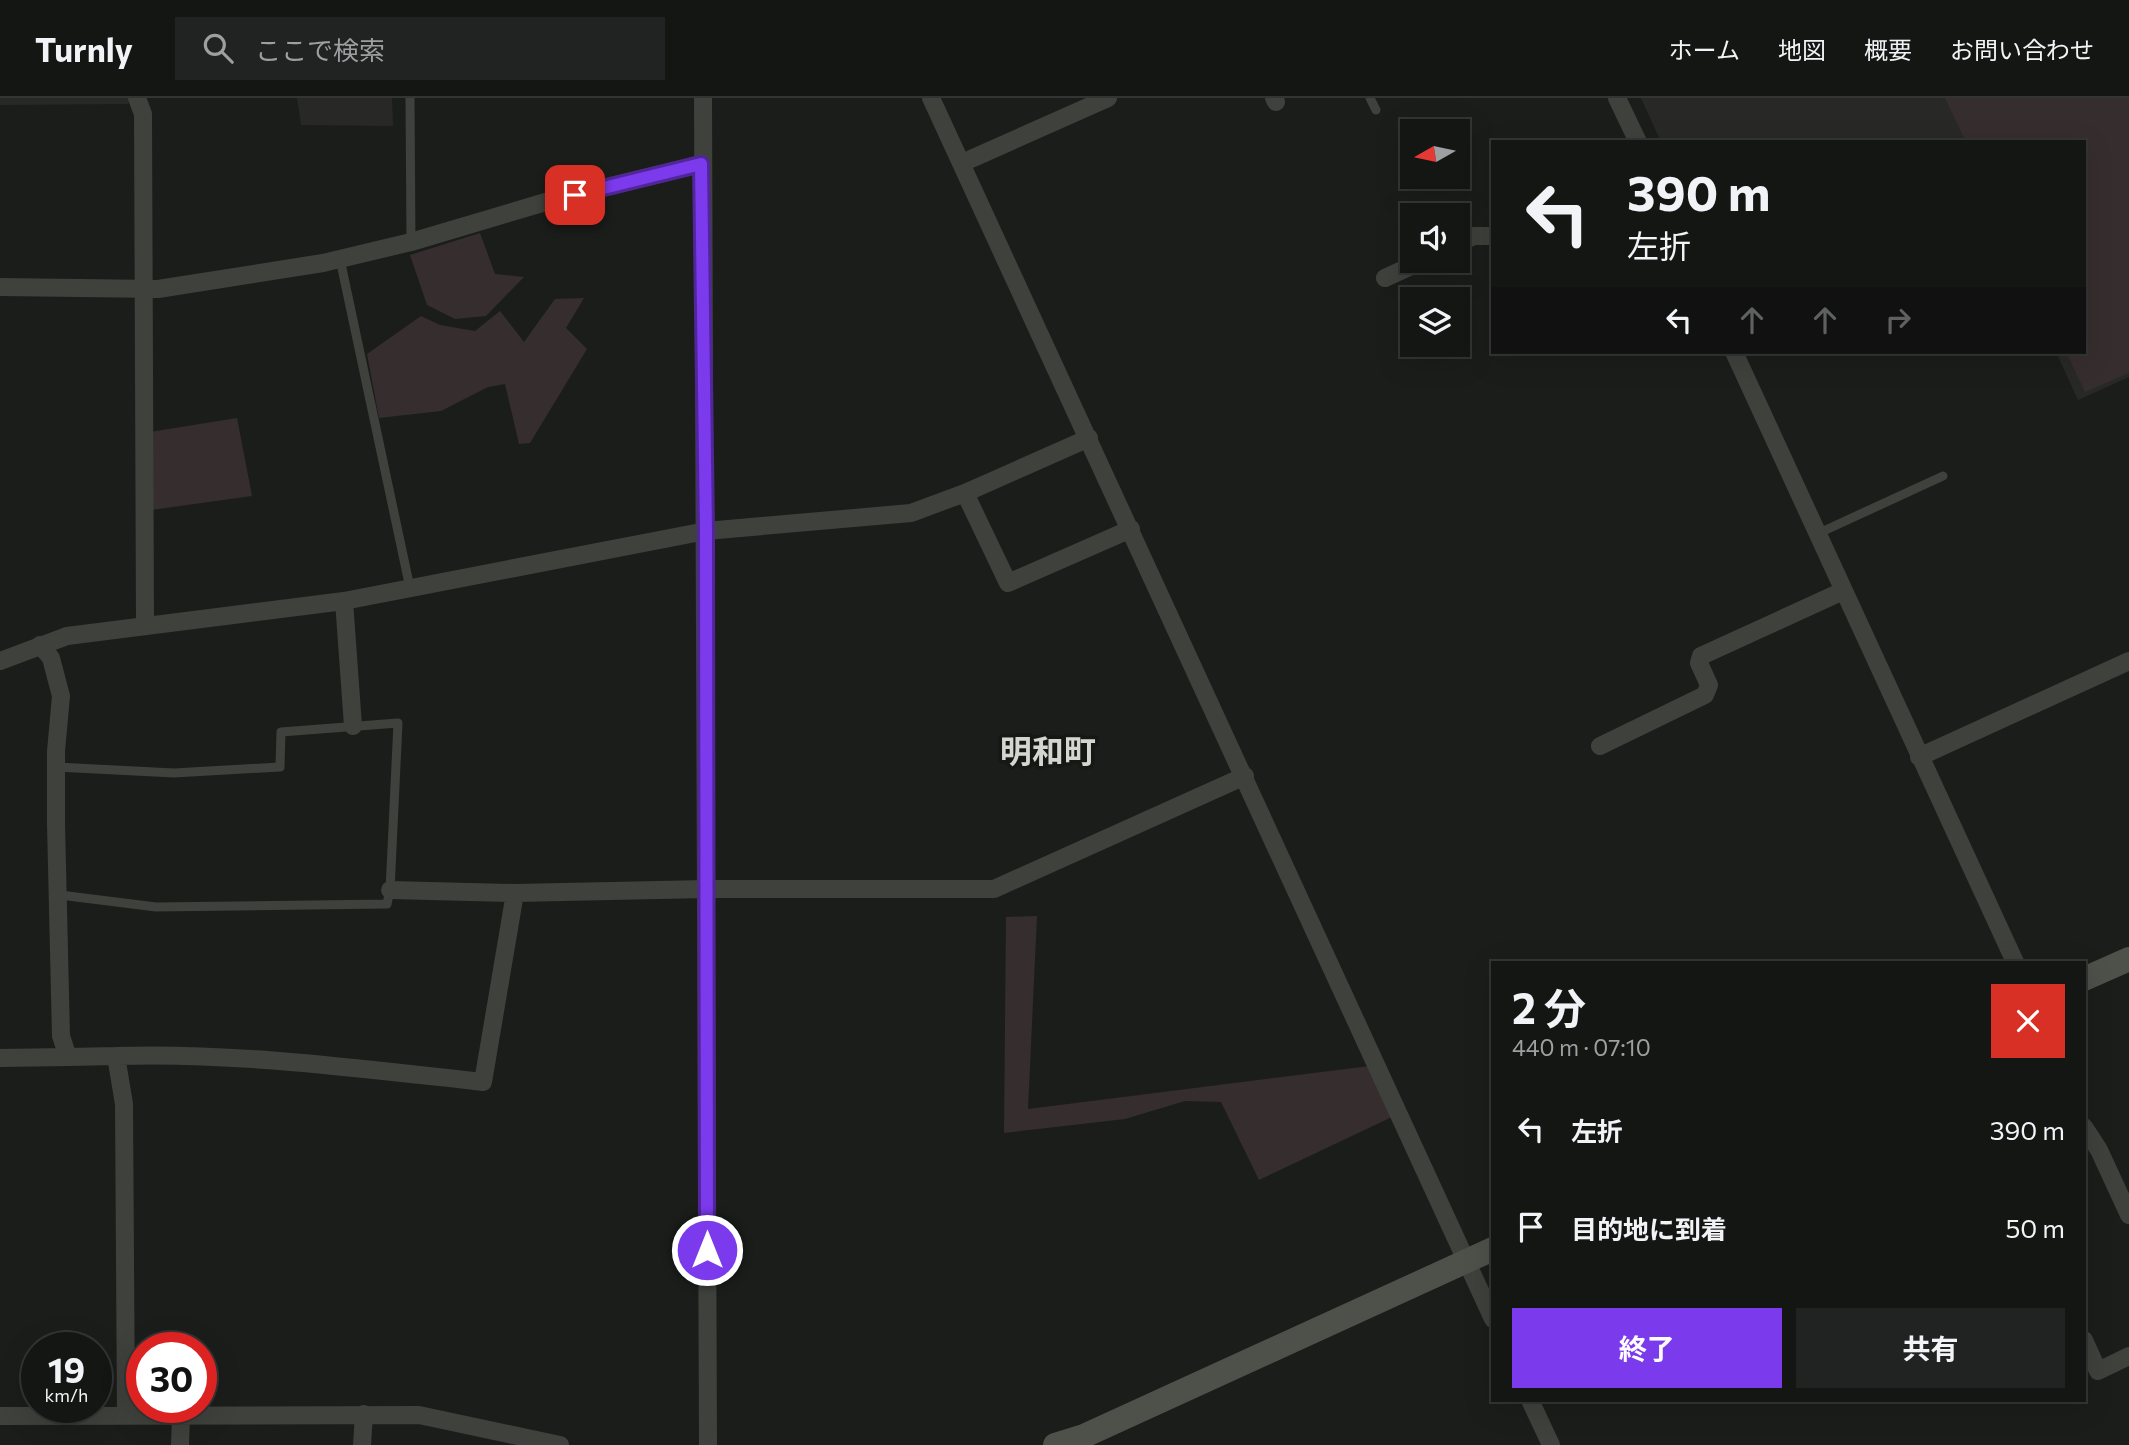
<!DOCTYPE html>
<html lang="ja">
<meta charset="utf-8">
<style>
:root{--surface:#141614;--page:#212322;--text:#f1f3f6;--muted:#9d9fa0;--line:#333534;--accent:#7c3aed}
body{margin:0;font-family:Commissioner,"Noto Sans JP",sans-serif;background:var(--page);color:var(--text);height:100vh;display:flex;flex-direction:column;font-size:26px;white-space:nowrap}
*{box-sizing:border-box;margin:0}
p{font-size:23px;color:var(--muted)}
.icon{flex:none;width:38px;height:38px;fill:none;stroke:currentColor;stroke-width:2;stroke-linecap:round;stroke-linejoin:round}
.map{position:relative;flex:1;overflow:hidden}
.panel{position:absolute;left:1491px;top:863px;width:595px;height:441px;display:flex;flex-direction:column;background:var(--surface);border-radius:0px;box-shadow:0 7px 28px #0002,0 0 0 2px var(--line)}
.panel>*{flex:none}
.hud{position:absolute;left:1491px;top:42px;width:595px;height:214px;border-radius:0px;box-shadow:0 7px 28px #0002,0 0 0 2px var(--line);background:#141614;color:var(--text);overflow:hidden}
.needle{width:46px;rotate:261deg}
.buttons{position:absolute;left:1400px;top:21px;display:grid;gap:14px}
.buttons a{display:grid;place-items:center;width:70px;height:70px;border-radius:0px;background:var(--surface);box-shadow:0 7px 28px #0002,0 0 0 2px var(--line);font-size:35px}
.speed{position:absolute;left:21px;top:1234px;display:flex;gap:14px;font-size:35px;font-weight:700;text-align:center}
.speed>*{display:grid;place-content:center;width:91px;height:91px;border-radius:50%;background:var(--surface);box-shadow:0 7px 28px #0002,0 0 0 2px var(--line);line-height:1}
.speed small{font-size:18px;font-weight:400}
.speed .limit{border:10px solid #d22;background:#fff;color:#111}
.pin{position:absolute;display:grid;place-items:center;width:60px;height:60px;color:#fff;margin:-30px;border-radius:14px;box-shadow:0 4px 10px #0006}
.me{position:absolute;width:77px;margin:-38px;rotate:0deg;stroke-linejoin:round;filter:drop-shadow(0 0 5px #0008)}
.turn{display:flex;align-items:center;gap:24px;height:147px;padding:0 21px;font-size:32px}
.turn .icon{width:91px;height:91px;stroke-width:2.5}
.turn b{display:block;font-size:49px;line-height:60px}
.lanes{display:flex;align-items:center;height:66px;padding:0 21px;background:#0003;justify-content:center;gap:35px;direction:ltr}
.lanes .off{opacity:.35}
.round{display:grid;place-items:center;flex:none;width:74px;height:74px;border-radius:0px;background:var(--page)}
.summary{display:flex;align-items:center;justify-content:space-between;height:119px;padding:0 21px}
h1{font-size:42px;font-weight:700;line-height:52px}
.primary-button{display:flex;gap:14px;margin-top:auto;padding:14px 21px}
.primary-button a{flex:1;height:80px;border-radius:0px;background:var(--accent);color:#fff;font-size:28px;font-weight:700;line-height:80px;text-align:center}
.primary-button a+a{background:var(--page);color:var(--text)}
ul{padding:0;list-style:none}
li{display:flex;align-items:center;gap:21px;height:98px;padding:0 21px}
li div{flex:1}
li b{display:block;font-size:26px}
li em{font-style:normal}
header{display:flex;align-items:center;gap:42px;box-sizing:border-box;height:98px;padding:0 35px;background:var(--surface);border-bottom:2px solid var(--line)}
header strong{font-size:33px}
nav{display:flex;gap:38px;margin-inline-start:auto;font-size:24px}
.search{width:490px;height:63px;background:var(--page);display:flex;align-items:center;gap:18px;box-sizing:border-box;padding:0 24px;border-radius:0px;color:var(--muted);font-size:26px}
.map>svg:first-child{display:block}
.built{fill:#282927}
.green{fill:#362d2f}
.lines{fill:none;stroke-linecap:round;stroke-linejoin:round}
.lane{stroke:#3f413c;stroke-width:9}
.street{stroke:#3f413c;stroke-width:18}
.secondary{stroke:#4e514a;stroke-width:24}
.route-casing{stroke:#51269a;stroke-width:18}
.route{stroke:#7c3aed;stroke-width:12}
.labels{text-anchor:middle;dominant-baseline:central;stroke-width:7;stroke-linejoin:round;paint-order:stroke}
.district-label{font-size:32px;font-weight:bold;fill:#d4d7cf;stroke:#161816}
</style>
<header>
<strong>Turnly</strong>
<div class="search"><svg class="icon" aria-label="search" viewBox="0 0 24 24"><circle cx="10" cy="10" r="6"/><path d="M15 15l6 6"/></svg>ここで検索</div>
<nav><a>ホーム</a><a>地図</a><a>概要</a><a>お問い合わせ</a></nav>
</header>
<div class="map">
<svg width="2129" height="1347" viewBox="0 0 2129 1347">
<rect width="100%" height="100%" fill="#1b1d1b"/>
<path class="built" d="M 0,0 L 130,0 L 128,6 L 0,7 Z
M 297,0 L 392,0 L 393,28 L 301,27 Z
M 1641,0 L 2129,0 L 2129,279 L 2078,302 L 2056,254 L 2084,254 L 2084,44 L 1661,44 Z"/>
<path class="green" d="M 1945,0 L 2129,0 L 2129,275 L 2085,294 L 2066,254 L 2084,254 L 2084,44 L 1966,44 Z
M 480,135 L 495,176 L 524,179 L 486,218 L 455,221 L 427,207 L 410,157 Z
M 584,200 L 566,230 L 587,251 L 530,345 L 519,346 L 505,286 L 488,289 L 441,313 L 379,320 L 367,256 L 421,218 L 440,227 L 475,233 L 500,213 L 524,244 L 555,201 Z
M 237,320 L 252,398 L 151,412 L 150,334 Z
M 1037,818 L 1028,1011 L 1370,968 L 1394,1018 L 1259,1082 L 1221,1004 L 1185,1003 L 1125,1021 L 1004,1035 L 1006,819 Z"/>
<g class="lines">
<path class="lane" d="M 410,0 L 411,144
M 1370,0 L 1376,12
M 340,161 L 410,490
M 1817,436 L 1943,378
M 56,669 L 174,675 L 280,669 L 281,634 L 398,625 L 390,792 L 387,806 L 156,809 L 60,797"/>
<path class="street" d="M 137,0 L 143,16 L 145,526
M 703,0 L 708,1347
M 931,0 L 1493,1221
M 1274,0 L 1276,4
M 1617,0 L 1638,44
M 971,61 L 1108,0
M 1458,145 L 1474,138 L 1493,138
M 1385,180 L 1422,163
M 0,189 L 158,191 L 323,165 L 411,144 L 549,103 L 701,66
M 1734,254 L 2015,864
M 965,395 L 1008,485 L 1131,431
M 344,503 L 353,628
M 40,547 L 51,560 L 61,598 L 56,653 L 56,726 L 61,938 L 68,959 L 116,958 L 124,1006 L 126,1317
M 0,563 L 67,538 L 344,503 L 706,433 L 911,415 L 965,395 L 1089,340
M 1600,648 L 1705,597 L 1709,587 L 1699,565 L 1701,558 L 1843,493
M 1919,659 L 2129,563
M 390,792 L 515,795 L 706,791 L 994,791 L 1245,678
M 116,958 C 235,954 364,971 483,984 L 515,795
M 0,960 L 68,959
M 2084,1029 L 2099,1052 L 2129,1117
M 2084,1242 L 2098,1273 L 2129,1258
M 1530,1302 L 1551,1347
M 0,1318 L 419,1317 L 560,1347
M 180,1347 L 181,1318
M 362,1347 L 364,1316"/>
<path class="secondary" d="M 2084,881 L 2129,861
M 1055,1347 L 1084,1338 L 1493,1151"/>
</g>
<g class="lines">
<g class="route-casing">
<path id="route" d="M 575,97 L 701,66 L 706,433 L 707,1152"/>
</g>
<use href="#route" class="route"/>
</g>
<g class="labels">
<g class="district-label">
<text x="1048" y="652">明和町</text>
</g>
</g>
</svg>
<div class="buttons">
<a><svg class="needle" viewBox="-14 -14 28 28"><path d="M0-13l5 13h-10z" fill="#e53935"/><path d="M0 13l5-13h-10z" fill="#9d9fa0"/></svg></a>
<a><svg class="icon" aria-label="sound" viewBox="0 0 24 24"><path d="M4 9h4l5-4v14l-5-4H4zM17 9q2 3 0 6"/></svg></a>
<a><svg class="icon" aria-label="layers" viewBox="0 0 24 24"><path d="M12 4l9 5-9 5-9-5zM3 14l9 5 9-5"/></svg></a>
</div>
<div class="speed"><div>19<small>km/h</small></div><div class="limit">30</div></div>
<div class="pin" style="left:575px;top:97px;background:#d93025"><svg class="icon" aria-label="arrive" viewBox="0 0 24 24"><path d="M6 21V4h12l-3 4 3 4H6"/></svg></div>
<svg class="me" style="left:707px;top:1152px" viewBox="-20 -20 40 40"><circle r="17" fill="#7c3aed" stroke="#fff" stroke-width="3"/><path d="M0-11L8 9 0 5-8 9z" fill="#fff"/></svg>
<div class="hud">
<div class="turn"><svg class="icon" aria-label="left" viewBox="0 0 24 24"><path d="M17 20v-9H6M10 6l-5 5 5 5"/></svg><div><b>390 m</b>左折</div></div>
<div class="lanes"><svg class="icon" aria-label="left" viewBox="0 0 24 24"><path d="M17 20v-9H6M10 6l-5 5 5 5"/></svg><svg class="icon off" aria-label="ahead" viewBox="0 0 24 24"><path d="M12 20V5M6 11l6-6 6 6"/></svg><svg class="icon off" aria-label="ahead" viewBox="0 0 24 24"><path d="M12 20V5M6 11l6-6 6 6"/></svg><svg class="icon off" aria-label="right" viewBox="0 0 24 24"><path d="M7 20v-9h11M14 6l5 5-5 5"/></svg></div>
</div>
<section class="panel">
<div class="summary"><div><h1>2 分</h1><p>440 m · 07:10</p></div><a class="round" style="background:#d93025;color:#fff"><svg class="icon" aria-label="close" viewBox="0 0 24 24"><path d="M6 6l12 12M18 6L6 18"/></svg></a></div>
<ul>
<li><svg class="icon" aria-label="left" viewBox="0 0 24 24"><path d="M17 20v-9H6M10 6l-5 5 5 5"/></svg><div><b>左折</b></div><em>390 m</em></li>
<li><svg class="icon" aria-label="arrive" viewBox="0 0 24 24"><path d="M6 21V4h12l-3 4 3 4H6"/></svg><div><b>目的地に到着</b></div><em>50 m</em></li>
</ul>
<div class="primary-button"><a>終了</a><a>共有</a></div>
</section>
</div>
